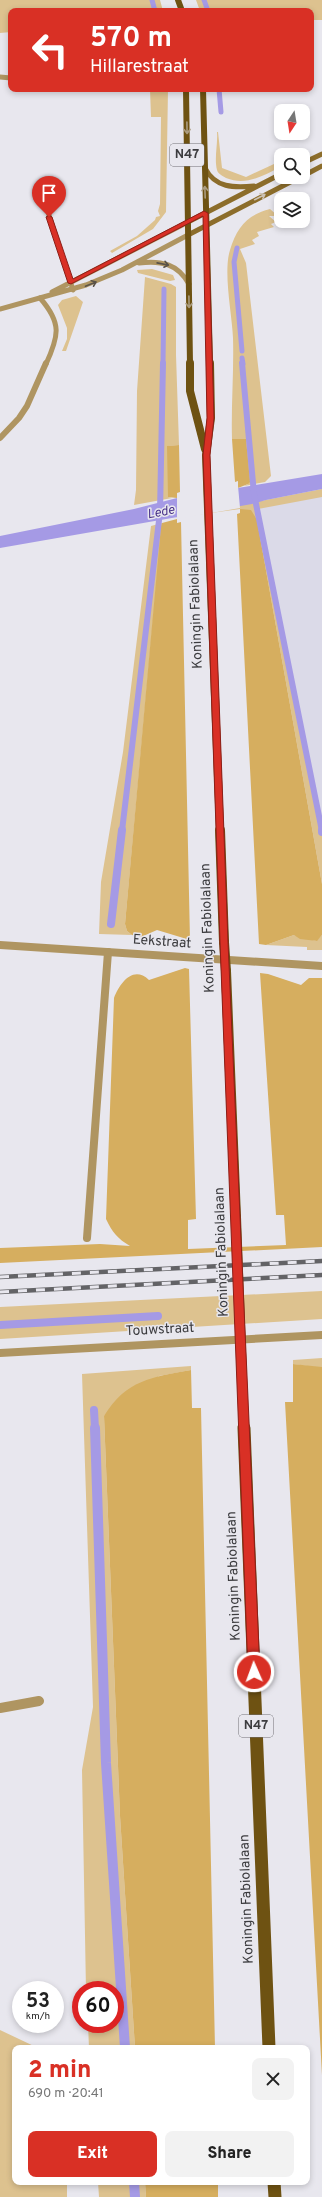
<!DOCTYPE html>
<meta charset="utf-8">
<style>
:root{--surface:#fff;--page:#f2f2f2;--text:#222;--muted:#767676;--accent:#d93025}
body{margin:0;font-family:Overpass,sans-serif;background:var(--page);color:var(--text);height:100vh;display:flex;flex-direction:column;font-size:15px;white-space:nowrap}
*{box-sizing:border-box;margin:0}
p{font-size:13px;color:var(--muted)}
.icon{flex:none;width:22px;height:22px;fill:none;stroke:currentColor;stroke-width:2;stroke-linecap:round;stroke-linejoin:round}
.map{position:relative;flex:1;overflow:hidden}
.details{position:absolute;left:12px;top:2045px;width:298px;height:140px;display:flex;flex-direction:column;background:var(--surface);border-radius:8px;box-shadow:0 2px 6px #0003}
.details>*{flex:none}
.top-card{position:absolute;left:8px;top:8px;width:306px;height:84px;border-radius:8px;box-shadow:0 2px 6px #0003;background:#d93025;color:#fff;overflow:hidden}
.needle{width:26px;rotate:192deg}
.buttons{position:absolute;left:274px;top:104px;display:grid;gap:8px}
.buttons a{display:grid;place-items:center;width:36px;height:36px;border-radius:8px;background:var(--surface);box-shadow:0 2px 6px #0003;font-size:20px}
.speed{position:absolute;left:12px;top:1981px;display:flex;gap:8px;font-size:20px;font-weight:700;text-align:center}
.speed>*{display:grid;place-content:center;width:52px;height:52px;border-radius:50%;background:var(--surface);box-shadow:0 2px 6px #0003;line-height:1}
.speed small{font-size:10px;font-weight:400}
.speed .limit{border:6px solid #d22;background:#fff;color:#111}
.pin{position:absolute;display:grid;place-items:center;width:34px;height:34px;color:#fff;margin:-41px -17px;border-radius:50% 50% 50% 0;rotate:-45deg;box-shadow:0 0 4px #0007}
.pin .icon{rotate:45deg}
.me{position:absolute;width:44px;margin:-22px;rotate:358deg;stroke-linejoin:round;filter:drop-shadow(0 0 3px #0008)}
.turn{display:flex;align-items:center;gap:14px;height:84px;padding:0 16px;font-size:18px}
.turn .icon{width:52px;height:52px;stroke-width:2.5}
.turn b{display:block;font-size:28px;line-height:34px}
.round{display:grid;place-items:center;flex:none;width:42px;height:42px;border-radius:8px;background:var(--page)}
.overview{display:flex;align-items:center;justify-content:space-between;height:68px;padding:0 16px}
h1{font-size:24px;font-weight:800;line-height:30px;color:var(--accent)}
.cta{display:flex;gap:8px;margin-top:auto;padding:8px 16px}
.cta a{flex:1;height:46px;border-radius:8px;background:var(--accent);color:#fff;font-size:16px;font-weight:800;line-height:46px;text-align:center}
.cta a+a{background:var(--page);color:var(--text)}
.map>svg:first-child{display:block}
.built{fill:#dbdae8}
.green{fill:#ddc28f}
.forest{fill:#d6ae5f}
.water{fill:#a59ae5}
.pier{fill:#e8e7ee}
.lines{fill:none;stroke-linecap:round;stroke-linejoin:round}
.stream-far3{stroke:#a59ae5;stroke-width:5}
.stream-far2{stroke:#a59ae5;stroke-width:6}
.stream-far1{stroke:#a59ae5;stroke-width:8}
.stream{stroke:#a59ae5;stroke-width:10}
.service{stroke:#af9561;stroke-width:8}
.minor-far3{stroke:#af9561;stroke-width:5}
.minor-far2{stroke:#af9561;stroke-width:6}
.minor-far1{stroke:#af9561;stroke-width:8}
.minor{stroke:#af9561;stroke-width:10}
.tertiary-far1{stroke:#af9561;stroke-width:5}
.tertiary{stroke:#af9561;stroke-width:8}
.secondary{stroke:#8c6d2b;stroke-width:5}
.primary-far3{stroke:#6e5212;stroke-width:6}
.primary-far2{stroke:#6e5212;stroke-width:8}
.primary-far1{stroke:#6e5212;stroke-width:10}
.primary{stroke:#6e5212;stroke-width:13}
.rail-casing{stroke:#636366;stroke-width:4.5}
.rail{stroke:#e8e7ee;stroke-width:3;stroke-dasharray:9;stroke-linecap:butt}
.primary-bridge{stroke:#6e5212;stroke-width:10}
.oneway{stroke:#ab9c80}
.oneway2{stroke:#ccc2b4}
.oneway3{stroke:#595248}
.route{fill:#d93025;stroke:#8d1f18}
.labels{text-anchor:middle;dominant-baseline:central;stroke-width:3;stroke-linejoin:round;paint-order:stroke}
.shield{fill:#e8e7ee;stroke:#706f74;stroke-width:1}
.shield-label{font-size:13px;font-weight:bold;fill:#3c3c3f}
.far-water-label{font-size:13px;font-style:italic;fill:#49338a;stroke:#e8e7ee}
.street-label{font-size:14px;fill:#3c3c3f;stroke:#e8e7ee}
</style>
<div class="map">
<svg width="322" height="2197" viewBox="0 0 322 2197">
<rect width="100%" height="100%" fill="#e8e7ee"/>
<path class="built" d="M 322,489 L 322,820 L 258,508 L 266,500 Z"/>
<path class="green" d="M 0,0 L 160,0 L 163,11 L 11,11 L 11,32 L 0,33 Z
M 196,0 L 322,0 L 322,20 L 311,20 L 311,11 L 200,11 Z
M 150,89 L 168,89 L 166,212 L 153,229 L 112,253 L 110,251 L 137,236 L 155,220 L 156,217 L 160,216 L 158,211 L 160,204 L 161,117 L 151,117 Z
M 217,132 L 218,132 L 222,168 L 246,177 L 274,164 L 280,167 C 263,176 246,186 226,178 C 223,176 218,174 217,170 C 214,158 218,144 217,132 Z
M 270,209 L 278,216 L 269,216 L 276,222 L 271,224 L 274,227 L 257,232 L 259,236 L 252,240 L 255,244 L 240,249 L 246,263 L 271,476 L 265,482 L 244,486 L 248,484 L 246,439 L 232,439 C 231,406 234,372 233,338 C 232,314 223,272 230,250 C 237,227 247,215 270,209 Z
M 152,269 L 173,275 L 175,280 L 170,281 L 138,273 L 137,270 Z
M 145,277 L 171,284 L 176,287 L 176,355 L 179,445 L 168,446 L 168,497 L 172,498 L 134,505 L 136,490 L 137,391 Z
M 76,296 L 83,302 L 66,351 L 62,351 L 67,339 L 67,328 L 58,305 L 62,300 Z
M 322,489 L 322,497 L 258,509 L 322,820 L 322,884 L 257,520 L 240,509 L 174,518 Z
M 162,523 L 125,924 L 127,931 L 132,935 L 99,934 L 101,882 L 123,752 L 151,526 Z
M 294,935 L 316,941 L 322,935 L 322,950 L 307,950 L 307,947 L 266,945 Z
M 322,1291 L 322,1319 L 0,1339 L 0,1307 Z
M 322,1358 L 322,1368 L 293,1364 L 293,1360 Z
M 191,1366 L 191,1370 L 159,1376 L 104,1416 L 120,1816 L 135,2048 L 89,2048 L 88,2024 L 115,2024 L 115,1990 L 86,1990 L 82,1770 L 93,1707 L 82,1374 Z
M 0,2030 L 38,2048 L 15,2048 L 15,2182 L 67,2182 L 67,2197 L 0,2197 Z
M 98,2182 L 145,2182 L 146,2197 L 99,2197 Z"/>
<path class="forest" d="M 232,439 L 246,439 L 250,482 L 248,484 L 238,488 L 238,481 L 235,482 Z
M 179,445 L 180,492 L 177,493 L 177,498 L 168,497 L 167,446 Z
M 240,509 L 251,510 L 257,520 L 322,884 L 322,935 L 317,941 L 300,939 L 294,935 L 266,945 L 259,944 L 237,514 L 240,513 Z
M 177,519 L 177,523 L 181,522 L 190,940 L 157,930 L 141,937 L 132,935 L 127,931 L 125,924 L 161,526 L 162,523 Z
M 185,968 L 189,969 L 196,1219 L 188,1220 L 188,1249 L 286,1245 L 284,1215 L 276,1215 L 260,973 L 268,974 L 301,985 L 309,978 L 322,978 L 322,1247 L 0,1263 L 0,1248 L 100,1244 L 130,1246 C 118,1239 112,1232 106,1219 L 114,998 C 120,983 133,965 149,980 Z
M 293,1364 L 322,1367 L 322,2075 L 285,1402 L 293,1402 Z
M 191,1370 L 192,1408 L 201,1408 L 215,2048 L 135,2048 L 120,1816 L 104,1416 C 126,1380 152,1377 191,1370 Z
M 145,2182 L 218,2182 L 218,2197 L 146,2197 Z"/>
<path class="water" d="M 322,474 L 322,489 L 266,500 L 252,504 L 0,548 L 0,536 L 134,509 L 177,498 Z"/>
<path class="pier" d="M 238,486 L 240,508 L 177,519 L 177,496 Z"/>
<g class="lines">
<path class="stream-far3" d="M 152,0 L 155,11
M 204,0 L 208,11
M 219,89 L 221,112
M 237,248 L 234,262 L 242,351
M 242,358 L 243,364
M 163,364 L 164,289"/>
<path class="stream-far2" d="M 242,363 L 254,494 L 322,831
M 122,831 L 160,512 L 163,363"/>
<path class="stream-far1" d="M 322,830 L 322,832
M 111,924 L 122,830
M 0,1325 L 158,1316
M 94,1410 L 95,1429"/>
<path class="stream" d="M 95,1428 L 106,1763 L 125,2048
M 134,2182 L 135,2197"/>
<path class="service" d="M 87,1238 L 108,952"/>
<path class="minor-far3" d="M 0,77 L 11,78
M 40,187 L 73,290
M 40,298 C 62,323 59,336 46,364"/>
<path class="minor-far2" d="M 0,438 L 19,418 L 27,406 L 46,363"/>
<path class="minor-far1" d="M 0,1353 L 322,1335"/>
<path class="minor" d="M 0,1708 L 39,1701"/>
<path class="tertiary-far1" d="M 139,263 C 161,260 178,264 189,284
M 52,292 L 188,222
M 0,309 L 86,285 L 122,270 L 188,235"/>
<path class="tertiary" d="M 0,945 L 322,966"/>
<path class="secondary" d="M 303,163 L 322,154
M 205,168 C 215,188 234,188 254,186
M 303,176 L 322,166
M 188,222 L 281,174
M 188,235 L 300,177"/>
<path class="primary-far3" d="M 178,0 L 182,11
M 186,89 L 190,364
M 203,89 L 210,364"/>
<path class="primary-far2" d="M 190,363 L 190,391 L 205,449
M 210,363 L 211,418 L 206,455 L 220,831"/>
<path class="primary-far1" d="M 220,830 L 224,942
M 226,971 L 236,1217
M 243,1405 L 244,1429"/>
<path class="primary" d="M 244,1428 L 269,2048
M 274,2182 L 275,2197"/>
<g class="rail-casing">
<path id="rail" d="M 0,1277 L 322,1261
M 0,1292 L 322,1275"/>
</g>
<use href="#rail" class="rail"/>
<path class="primary-bridge" d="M 224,942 L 226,971
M 236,1217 L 243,1405"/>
</g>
<defs><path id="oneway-shaft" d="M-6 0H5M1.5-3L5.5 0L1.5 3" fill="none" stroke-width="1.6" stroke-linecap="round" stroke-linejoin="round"/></defs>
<g class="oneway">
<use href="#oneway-shaft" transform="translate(187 128) rotate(89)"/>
<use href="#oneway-shaft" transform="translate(205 192) rotate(-92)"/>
<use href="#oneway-shaft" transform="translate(189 302) rotate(89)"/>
</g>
<use class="oneway2" href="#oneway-shaft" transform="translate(260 197) rotate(-27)"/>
<g class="oneway3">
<use href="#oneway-shaft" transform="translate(163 264) rotate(11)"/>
<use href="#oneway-shaft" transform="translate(91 284) rotate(-22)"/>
</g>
<path class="route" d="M 204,211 L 208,213 L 214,418 L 210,455 L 228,942 L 260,1672 L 258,1675 L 254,1677 L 250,1675 L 248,1672 L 220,942 L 203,455 L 207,418 L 203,216 L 71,284 L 68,283 L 46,217 L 49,215 L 52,217 L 73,279 Z"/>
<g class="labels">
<g class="shield">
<rect x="170" y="144" width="34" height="22" rx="3"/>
<rect x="239" y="1715" width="34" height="22" rx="3"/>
</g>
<g class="shield-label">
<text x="187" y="155">N47</text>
<text x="256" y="1726">N47</text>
</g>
<g class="far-water-label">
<text transform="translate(161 513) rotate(-11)">Lede</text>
</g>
<g class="street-label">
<text transform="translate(196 604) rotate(-92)">Koningin Fabiolalaan</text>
<text transform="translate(208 928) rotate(-92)">Koningin Fabiolalaan</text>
<text transform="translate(162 942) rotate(4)">Eekstraat</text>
<text transform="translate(222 1252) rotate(-92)">Koningin Fabiolalaan</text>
<text transform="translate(160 1330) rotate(-3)">Touwstraat</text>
<text transform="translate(234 1576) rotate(-92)">Koningin Fabiolalaan</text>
<text transform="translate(247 1899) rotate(-92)">Koningin Fabiolalaan</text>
</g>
</g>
</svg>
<div class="buttons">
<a><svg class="needle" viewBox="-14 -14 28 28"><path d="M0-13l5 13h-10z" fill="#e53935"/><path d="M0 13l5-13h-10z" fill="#767676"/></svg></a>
<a><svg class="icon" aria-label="search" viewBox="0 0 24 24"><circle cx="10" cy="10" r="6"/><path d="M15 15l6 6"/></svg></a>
<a><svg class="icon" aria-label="layers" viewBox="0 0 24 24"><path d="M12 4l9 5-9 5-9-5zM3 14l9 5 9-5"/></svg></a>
</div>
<div class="speed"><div>53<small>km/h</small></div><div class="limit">60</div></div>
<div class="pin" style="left:49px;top:217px;background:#d93025"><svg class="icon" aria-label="arrive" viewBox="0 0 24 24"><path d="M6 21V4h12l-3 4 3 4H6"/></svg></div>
<svg class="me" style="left:254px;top:1672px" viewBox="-20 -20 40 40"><circle r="17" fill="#d93025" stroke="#fff" stroke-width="3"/><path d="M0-11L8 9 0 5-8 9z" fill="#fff"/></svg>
<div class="top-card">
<div class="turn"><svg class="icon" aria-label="left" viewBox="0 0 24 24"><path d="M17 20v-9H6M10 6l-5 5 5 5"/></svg><div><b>570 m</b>Hillarestraat</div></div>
</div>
<section class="details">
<div class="overview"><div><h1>2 min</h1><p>690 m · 20:41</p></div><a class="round"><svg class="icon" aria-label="close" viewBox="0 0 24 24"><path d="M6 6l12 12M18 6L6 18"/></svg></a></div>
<div class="cta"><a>Exit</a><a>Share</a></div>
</section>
</div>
